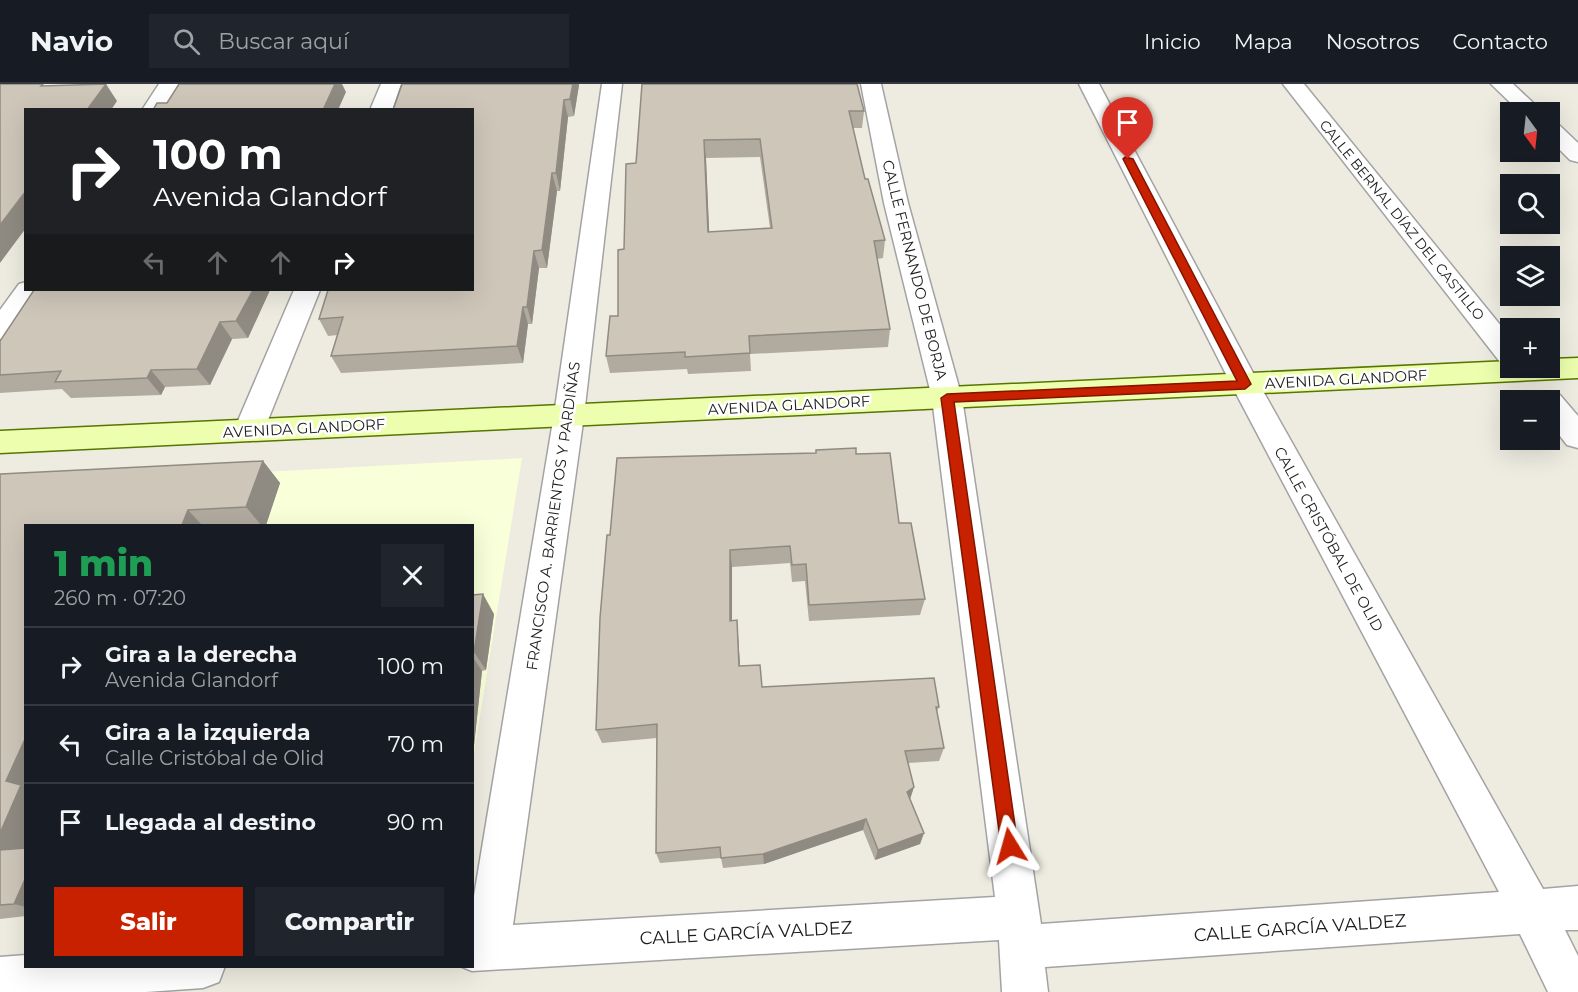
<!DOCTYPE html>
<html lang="es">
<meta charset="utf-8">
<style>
:root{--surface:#171b24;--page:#20242c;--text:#f1f3f6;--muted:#9ea1a6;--line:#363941;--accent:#c82100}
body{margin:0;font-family:Montserrat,sans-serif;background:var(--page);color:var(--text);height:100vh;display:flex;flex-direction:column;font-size:22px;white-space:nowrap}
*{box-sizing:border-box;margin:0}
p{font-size:20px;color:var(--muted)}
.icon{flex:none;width:33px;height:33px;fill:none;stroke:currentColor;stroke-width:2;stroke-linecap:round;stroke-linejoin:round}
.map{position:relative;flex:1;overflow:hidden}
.sheet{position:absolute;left:24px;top:440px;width:450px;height:444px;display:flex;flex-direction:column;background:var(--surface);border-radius:0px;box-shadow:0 6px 24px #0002}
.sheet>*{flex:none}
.hud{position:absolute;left:24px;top:24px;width:450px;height:183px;border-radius:0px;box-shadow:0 6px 24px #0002;background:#202124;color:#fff;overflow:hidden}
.needle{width:39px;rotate:165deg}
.buttons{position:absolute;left:1500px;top:18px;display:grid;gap:12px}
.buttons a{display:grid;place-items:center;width:60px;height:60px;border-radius:0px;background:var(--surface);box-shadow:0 6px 24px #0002;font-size:30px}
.pin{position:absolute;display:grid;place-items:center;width:51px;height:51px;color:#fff;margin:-62px -26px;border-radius:50% 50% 50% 0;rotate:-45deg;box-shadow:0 0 6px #0007}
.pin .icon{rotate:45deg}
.me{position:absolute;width:66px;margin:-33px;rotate:352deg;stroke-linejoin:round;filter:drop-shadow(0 0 4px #0008)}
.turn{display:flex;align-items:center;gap:21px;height:126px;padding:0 30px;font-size:27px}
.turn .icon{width:78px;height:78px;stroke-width:2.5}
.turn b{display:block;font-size:42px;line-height:51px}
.lanes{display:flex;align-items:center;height:57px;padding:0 30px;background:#0003;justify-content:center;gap:30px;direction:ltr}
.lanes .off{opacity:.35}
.round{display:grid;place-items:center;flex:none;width:63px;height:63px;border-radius:0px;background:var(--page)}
.headline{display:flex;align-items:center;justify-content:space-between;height:102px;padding:0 30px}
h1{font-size:36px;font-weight:800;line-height:45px;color:#1e9e55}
.primary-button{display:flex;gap:12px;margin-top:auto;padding:12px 30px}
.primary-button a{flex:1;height:69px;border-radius:0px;background:var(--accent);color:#fff;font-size:24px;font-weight:800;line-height:69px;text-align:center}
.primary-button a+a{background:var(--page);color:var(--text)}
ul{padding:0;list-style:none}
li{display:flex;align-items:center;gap:18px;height:78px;padding:0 30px;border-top:2px solid var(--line)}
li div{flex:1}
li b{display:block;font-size:22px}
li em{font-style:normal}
header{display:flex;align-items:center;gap:36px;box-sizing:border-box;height:84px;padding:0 30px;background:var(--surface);border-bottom:2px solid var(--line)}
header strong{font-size:28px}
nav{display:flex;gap:33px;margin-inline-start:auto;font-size:21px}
.search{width:420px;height:54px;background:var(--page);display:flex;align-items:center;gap:15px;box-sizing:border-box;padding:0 21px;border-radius:0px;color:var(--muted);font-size:22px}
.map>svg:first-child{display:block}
.education{fill:#f9ffd9}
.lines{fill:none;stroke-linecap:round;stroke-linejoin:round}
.street-casing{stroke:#a3a3a3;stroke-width:3}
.secondary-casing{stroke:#567600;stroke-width:3}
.street{fill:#fff;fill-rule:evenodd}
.secondary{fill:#edffae;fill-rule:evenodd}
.wall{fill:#b1aa9f;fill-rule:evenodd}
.shaded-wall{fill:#908b82}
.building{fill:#cec6b9;stroke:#908b82;stroke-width:1.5;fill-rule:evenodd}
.route{fill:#c82100;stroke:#821500;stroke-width:1.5}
.labels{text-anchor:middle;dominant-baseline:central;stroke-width:5;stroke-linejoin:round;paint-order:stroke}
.far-street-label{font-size:14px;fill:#1c1c1c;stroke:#fff}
.street-label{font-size:15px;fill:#1c1c1c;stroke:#fff}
.near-street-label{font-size:18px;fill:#1c1c1c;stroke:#fff}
</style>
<header>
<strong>Navio</strong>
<div class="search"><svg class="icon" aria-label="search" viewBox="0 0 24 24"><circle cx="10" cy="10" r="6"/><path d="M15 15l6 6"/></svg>Buscar aquí</div>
<nav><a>Inicio</a><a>Mapa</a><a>Nosotros</a><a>Contacto</a></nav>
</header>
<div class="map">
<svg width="1578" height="908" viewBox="0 0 1578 908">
<rect width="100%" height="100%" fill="#eeece0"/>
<path class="education" d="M 522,374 L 473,675 L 472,441 L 26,441 L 0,409 L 5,402 Z"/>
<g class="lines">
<g class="street-casing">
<path id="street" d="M 0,0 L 23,0 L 20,4 L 0,6 Z
M 159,0 L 179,0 L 163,26 L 142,26 Z
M 381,0 L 401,0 L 392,26 L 370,26 Z
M 602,0 L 622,0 L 584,331 L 513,841 L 995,813 L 932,314 L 884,119 L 861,0 L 881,0 L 908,119 L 962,314 L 1041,840 L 1499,808 L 1231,300 L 1079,0 L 1099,0 L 1259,300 L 1543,805 L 1578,802 L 1578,846 L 1565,846 L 1578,872 L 1578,908 L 1548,908 L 1520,850 L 1045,883 L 1048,908 L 1002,908 L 999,856 L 472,887 L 460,882 L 472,882 L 472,824 L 554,331 Z
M 1283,0 L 1304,0 L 1510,253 L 1510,281 L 1500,278 Z
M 1491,0 L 1513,0 L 1543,28 L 1520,28 Z
M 1550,38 L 1558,40 L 1578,59 L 1578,78 L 1570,76 L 1550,56 Z
M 26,198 L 26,206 L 41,206 L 10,253 L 0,255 L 0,226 L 19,200 Z
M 294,206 L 320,206 L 264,346 L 260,354 L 249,357 L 238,354 L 234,346 Z
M 1550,308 L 1560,311 L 1578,332 L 1578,364 L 1567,361 L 1550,339 L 1550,316 L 1537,316 L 1540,311 Z
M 26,871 L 26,882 L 225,882 L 219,898 L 203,904 L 146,908 L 0,908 L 0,873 Z"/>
</g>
<g class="secondary-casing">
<path id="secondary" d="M 1578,274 L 1578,294 L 0,369 L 0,347 L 1510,277 L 1510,284 L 1550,284 L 1550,275 Z"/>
</g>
<use href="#street" class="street"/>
<use href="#secondary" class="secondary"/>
</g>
<path class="wall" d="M 642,0 L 864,27 L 862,44 L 853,44 L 865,95 L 885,156 L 883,174 L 877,175 L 890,245 L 888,263 L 750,270 L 751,287 L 688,290 L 687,285 L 610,289 L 606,272 L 618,232 L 624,165 L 636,79 ZM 760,73 L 770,144 L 709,148 L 706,74 Z
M 579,1 L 574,32 L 568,33 L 560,107 L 557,107 L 547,184 L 539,184 L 532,240 L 528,240 L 523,279 L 341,289 L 331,272 L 338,251 L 328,252 L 319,235 L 472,26 Z
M 34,206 L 270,206 L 248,254 L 232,255 L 210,301 L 165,303 L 161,311 L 71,314 L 62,305 L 0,309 L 0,257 Z
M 856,370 L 899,439 L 925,515 L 920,531 L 809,537 L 805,497 L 792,498 L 790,479 L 732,483 L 732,537 L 738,552 L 740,582 L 762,603 L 939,623 L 937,627 L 944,664 L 939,677 L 908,679 L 914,703 L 910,715 L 924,749 L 920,760 L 875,776 L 863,746 L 764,780 L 723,784 L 721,774 L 660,779 L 656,769 L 657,654 L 602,659 L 596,646 L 610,451 Z
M 263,377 L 280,399 L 266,441 L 26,441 L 26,832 L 0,835 L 0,390 Z
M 472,511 L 494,530 L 486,586 L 482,587 L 472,680 Z"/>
<path class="shaded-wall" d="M 106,0 L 117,17 L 111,26 L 87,26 Z
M 335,0 L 342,0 L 346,8 L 338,26 L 323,26 Z
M 573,0 L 579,0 L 579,1 L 574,32 L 570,15 Z
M 564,16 L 568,33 L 560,107 L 556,89 Z
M 704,56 L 706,74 L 710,166 L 708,148 Z
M 552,89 L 557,107 L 547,184 L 542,166 Z
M 26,107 L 26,144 L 0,179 L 0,141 Z
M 534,167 L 539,184 L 532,240 L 527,223 Z
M 253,206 L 270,206 L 248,254 L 236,237 Z
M 523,223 L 528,240 L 523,279 L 517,262 Z
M 220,238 L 232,255 L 210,301 L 197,285 Z
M 151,286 L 165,303 L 161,311 L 147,294 Z
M 263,377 L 280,399 L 266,441 L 261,441 L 246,423 Z
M 188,426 L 202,441 L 182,441 Z
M 730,466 L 732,483 L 732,552 L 730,537 Z
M 483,510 L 494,530 L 486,586 L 474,568 Z
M 737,536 L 738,552 L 741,597 L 739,582 Z
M 472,572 L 482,587 L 472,680 Z
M 26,653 L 26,778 L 0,769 L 0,749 L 6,697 Z
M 914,703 L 910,715 L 907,708 Z
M 866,735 L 863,746 L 764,780 L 763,770 Z
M 924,749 L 920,760 L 875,776 L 878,766 Z
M 26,793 L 26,823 L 14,820 Z"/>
<path class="building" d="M 0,0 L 43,0 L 41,2 L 106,0 L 87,26 L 26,26 L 26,107 L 0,141 Z
M 179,0 L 335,0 L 323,26 L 153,26 L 157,19 L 167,19 Z
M 402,0 L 573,0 L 570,15 L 564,16 L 556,89 L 552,89 L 542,166 L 534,167 L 527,223 L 523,223 L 517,262 L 331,272 L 343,233 L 319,235 L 328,206 L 472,206 L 472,26 L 393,26 Z
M 642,0 L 857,0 L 864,27 L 849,27 L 865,95 L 868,95 L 885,156 L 874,157 L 890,245 L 749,252 L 750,269 L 685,273 L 685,268 L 606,272 L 610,232 L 618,232 L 618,166 L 624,165 L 626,80 L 636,79 ZM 760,55 L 772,144 L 708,148 L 704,56 Z
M 34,206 L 253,206 L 236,237 L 220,238 L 197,285 L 151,286 L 147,294 L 55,298 L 61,287 L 0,291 L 0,257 Z
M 856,364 L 856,370 L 890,369 L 899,439 L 911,439 L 925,515 L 809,521 L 806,480 L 792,481 L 790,462 L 730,466 L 730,537 L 737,536 L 739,582 L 760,581 L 762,603 L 934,594 L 939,623 L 936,623 L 944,664 L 905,667 L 914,703 L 907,708 L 924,749 L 878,766 L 866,735 L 763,770 L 721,774 L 720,763 L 656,769 L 657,640 L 596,646 L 600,534 L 607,451 L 610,451 L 617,374 L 816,369 L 816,366 Z
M 263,377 L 246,423 L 188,426 L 182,441 L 26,441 L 26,653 L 6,697 L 21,701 L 0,749 L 0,390 Z
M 483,510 L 474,568 L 472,568 L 472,511 Z
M 26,764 L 26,793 L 14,820 L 0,821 L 0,766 Z"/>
<path class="route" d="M 1125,73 L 1133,75 L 1251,300 L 1245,305 L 954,318 L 1018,762 L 1016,768 L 1010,771 L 1003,768 L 1001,762 L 941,314 L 947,310 L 1237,297 L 1123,75 Z"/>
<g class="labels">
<g class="far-street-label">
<text transform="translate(1402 136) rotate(51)">CALLE BERNAL DÍAZ DEL CASTILLO</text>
</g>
<g class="street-label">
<text transform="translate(915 186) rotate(76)">CALLE FERNANDO DE BORJA</text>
<text transform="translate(1346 295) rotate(-3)">AVENIDA GLANDORF</text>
<text transform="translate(789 321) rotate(-3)">AVENIDA GLANDORF</text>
<text transform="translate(304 344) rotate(-3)">AVENIDA GLANDORF</text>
<text transform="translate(553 432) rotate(-82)">FRANCISCO A. BARRIENTOS Y PARDIÑAS</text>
<text transform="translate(1329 455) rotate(61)">CALLE CRISTÓBAL DE OLID</text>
</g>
<g class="near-street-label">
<text transform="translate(1300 844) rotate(-4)">CALLE GARCÍA VALDEZ</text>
<text transform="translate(746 849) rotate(-3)">CALLE GARCÍA VALDEZ</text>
</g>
</g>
</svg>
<div class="buttons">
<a><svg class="needle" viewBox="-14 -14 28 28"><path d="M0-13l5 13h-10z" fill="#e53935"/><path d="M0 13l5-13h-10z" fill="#9ea1a6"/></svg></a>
<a><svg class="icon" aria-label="search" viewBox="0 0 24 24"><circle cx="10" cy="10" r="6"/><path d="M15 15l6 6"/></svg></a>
<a><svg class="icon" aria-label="layers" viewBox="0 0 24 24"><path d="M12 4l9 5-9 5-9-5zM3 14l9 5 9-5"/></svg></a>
<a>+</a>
<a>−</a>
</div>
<div class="pin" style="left:1128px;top:75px;background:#d93025"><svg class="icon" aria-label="arrive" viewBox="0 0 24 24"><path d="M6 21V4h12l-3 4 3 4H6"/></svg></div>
<svg class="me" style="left:1010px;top:762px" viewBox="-20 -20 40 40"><path d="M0-17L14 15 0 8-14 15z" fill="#c82100" stroke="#fff" stroke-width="4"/></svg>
<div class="hud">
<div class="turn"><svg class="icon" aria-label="right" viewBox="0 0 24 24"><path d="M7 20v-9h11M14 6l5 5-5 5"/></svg><div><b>100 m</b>Avenida Glandorf</div></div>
<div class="lanes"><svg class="icon off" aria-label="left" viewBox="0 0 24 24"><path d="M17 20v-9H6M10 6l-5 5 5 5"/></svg><svg class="icon off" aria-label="ahead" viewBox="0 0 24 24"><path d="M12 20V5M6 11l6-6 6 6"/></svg><svg class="icon off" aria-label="ahead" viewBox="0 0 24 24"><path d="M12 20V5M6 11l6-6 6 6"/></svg><svg class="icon" aria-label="right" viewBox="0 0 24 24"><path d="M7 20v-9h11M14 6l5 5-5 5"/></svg></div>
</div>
<section class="sheet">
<div class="headline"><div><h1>1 min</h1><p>260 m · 07:20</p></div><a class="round"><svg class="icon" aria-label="close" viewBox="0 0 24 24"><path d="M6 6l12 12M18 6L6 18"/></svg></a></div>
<ul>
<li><svg class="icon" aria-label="right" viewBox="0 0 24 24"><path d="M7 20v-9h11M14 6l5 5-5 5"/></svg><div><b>Gira a la derecha</b><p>Avenida Glandorf</p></div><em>100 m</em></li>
<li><svg class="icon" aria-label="left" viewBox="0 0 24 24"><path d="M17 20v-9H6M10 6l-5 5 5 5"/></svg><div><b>Gira a la izquierda</b><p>Calle Cristóbal de Olid</p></div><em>70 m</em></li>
<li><svg class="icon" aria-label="arrive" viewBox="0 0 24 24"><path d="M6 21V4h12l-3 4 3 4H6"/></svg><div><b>Llegada al destino</b></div><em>90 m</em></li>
</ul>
<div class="primary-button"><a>Salir</a><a>Compartir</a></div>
</section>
</div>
